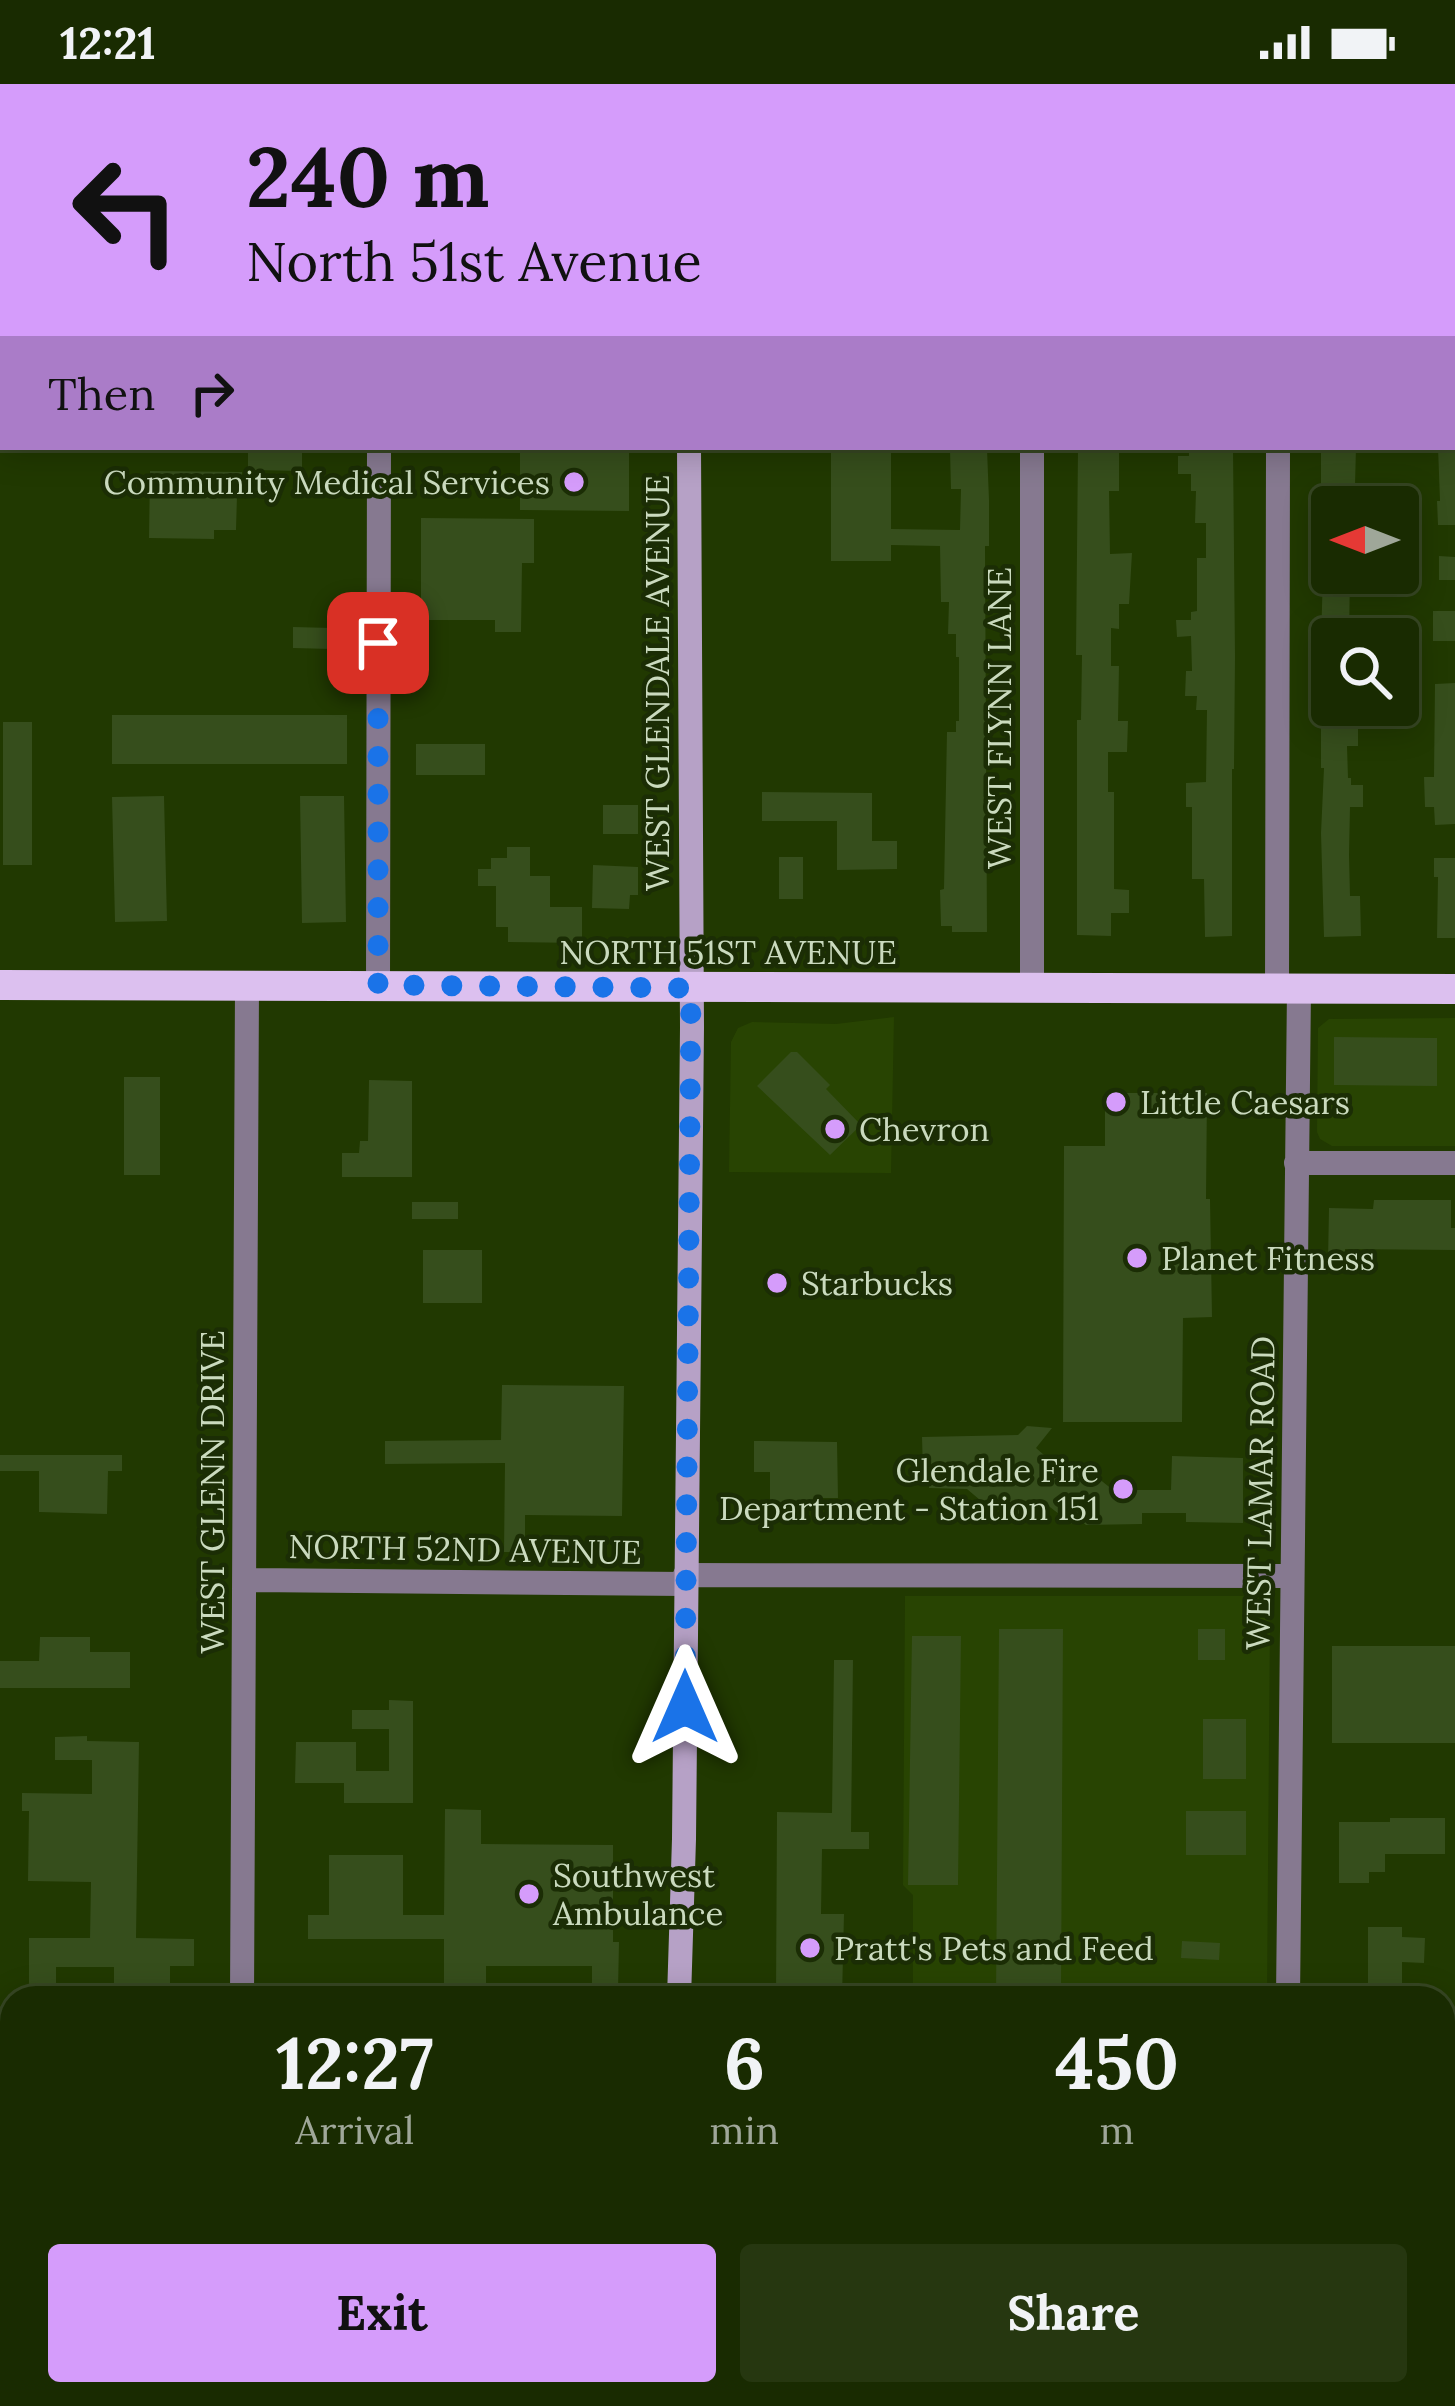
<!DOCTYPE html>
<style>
:root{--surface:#192b01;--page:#263710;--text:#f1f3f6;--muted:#9fa799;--line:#374723;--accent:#d59cfb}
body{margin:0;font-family:Lora,serif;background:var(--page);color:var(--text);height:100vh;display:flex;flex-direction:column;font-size:45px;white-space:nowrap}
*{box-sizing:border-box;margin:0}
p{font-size:39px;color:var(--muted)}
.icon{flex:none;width:66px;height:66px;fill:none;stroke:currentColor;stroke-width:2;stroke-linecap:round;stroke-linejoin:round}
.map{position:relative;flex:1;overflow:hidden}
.panel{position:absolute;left:0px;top:1902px;width:1455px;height:420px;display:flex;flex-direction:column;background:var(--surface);border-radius:36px 36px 0 0;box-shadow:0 6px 30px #0003,0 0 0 3px var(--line)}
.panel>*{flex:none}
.guide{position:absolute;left:0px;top:0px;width:1455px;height:366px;box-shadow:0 6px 30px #0003,0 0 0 3px var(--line);background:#d59cfb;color:#111;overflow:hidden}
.needle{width:78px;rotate:270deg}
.fabs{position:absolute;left:1311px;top:402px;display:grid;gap:24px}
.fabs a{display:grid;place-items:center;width:108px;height:108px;border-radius:12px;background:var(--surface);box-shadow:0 6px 30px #0003,0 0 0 3px var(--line);font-size:60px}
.pin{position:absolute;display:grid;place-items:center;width:102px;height:102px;color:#fff;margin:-51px;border-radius:24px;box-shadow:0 6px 18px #0006}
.me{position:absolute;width:132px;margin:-66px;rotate:0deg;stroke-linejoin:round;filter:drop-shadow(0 0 9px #0008)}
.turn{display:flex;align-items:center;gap:42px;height:252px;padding:0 48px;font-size:54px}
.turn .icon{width:156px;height:156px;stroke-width:2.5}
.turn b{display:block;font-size:84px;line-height:102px}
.then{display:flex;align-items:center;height:114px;padding:0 48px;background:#0003;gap:24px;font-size:45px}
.eta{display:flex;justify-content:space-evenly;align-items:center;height:204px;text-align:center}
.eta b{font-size:72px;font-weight:700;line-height:84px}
.cta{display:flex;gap:24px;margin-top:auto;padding:24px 48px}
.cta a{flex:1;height:138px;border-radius:12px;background:var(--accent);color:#111;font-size:48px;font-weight:700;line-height:138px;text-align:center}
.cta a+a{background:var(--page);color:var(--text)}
.status{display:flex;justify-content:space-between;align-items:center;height:84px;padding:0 60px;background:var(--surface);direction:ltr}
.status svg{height:33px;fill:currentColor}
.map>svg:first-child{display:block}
.built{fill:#284402}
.building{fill:#364e1c}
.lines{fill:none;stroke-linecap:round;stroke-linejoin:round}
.street{stroke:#867990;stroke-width:24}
.secondary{stroke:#b6a1c6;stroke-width:24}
.primary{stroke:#dcc0ef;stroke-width:30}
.route{stroke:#1a73e8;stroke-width:21;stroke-dasharray:0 37.8}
.poi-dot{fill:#d59cfb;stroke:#1b2d05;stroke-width:4.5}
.labels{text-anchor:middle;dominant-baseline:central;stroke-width:9;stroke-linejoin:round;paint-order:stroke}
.poi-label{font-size:33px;fill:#cadabe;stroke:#1b2d05;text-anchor:start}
.street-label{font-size:33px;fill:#cadabe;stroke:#1b2d05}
</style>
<div class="status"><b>12:21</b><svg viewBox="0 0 49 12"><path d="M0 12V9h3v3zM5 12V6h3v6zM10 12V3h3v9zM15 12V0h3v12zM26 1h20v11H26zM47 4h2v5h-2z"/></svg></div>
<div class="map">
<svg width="1455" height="2322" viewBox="0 0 1455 2322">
<rect width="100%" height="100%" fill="#213901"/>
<path class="built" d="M 894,933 L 891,1089 L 729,1088 L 731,958 L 738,944 L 752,938 L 836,940 Z
M 1455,934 L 1455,1062 L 1332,1062 L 1320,1055 L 1317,1048 L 1318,944 L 1329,935 Z
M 905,1512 L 1256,1512 L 1266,1519 L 1270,1529 L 1267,1914 L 913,1914 L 913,1811 L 903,1801 Z
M 1072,2310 L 1229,2310 L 1228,2322 L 1072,2322 Z"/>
<path class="building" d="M 248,363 L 302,363 L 302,387 L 248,386 Z
M 520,363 L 629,363 L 629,427 L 520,426 Z
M 831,363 L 891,363 L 891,445 L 960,446 L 961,405 L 951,405 L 950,366 L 987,365 L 989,416 L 989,462 L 985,462 L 987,848 L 952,848 L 952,842 L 941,842 L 940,806 L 944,805 L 947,648 L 956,648 L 956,637 L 959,637 L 959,573 L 956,573 L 956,550 L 948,550 L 949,518 L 941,518 L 940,462 L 891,461 L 891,477 L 831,477 Z
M 1078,363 L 1119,363 L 1119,407 L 1109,407 L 1110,470 L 1132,469 L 1129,520 L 1119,520 L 1119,545 L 1111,544 L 1111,582 L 1119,582 L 1118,637 L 1128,637 L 1127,668 L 1108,668 L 1108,708 L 1114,708 L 1114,805 L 1129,806 L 1129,829 L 1111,829 L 1111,852 L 1077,851 L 1077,636 L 1081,636 L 1082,571 L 1076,571 Z
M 1189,363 L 1233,363 L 1235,573 L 1234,685 L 1232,685 L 1232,852 L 1205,853 L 1204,795 L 1192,795 L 1192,723 L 1186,723 L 1186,699 L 1206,698 L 1207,626 L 1196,626 L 1197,612 L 1185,612 L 1186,587 L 1192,587 L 1191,552 L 1177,553 L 1176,536 L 1191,536 L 1191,528 L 1197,527 L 1197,474 L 1206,474 L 1206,439 L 1195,439 L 1196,407 L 1191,407 L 1191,390 L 1178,390 L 1178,372 L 1189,372 Z
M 1321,363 L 1356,363 L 1355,402 L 1354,408 L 1348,408 L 1348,423 L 1321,423 Z
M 1438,363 L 1455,363 L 1455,441 L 1438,441 L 1437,417 L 1440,417 Z
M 150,387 L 242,388 L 242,412 L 237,412 L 236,446 L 214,446 L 214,455 L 149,454 Z
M 421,434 L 534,435 L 534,479 L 522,479 L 521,548 L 495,548 L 495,536 L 421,536 Z
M 1439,472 L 1455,473 L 1455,496 L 1439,496 Z
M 1323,489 L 1350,489 L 1349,555 L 1321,555 Z
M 1433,527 L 1455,527 L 1455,557 L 1433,557 Z
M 293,543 L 332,544 L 331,565 L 293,564 Z
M 1455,599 L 1455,740 L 1435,741 L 1434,723 L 1425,723 L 1424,693 L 1434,693 L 1435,600 Z
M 1323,621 L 1358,621 L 1358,662 L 1347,662 L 1348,694 L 1351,694 L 1351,701 L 1363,701 L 1363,723 L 1350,723 L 1349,771 L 1350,812 L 1360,812 L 1361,852 L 1324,853 L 1321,749 L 1324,684 L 1321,684 L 1321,642 L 1324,642 Z
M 112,631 L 347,631 L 347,680 L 112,680 Z
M 3,638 L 32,638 L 32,781 L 3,781 Z
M 416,660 L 485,660 L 485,691 L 416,691 Z
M 762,708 L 872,709 L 872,757 L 897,757 L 897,785 L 837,786 L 837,737 L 762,737 Z
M 164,712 L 167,837 L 115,838 L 112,713 Z
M 300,712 L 344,712 L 346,838 L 302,839 Z
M 603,721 L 638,721 L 638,750 L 603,750 Z
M 507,763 L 530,763 L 530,792 L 550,792 L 550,823 L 582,823 L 582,859 L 508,858 L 508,843 L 496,843 L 496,802 L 478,802 L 478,785 L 491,785 L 491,774 L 507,774 Z
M 779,773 L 803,773 L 803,815 L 779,815 Z
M 1434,774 L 1455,774 L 1455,854 L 1437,854 L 1438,793 L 1434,793 Z
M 593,781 L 638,783 L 638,811 L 630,811 L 629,825 L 592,824 Z
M 1334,953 L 1437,954 L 1437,1002 L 1334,1001 Z
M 791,968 L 797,968 L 830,1001 L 826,1005 L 861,1041 L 830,1071 L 757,1002 Z
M 124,993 L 160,993 L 160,1091 L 124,1091 Z
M 369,996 L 412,997 L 412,1093 L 342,1093 L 342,1069 L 359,1069 L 360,1057 L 368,1057 Z
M 1105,1009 L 1207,1009 L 1206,1115 L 1210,1115 L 1212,1233 L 1183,1234 L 1182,1338 L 1063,1338 L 1064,1062 L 1105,1062 Z
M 1374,1116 L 1451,1116 L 1451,1144 L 1455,1144 L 1455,1166 L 1345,1165 L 1345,1177 L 1328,1177 L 1329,1124 L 1373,1125 Z
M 412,1118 L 458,1118 L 458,1135 L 412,1135 Z
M 423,1166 L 482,1166 L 482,1219 L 423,1219 Z
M 502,1301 L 624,1302 L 622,1432 L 525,1431 L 525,1468 L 504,1468 L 505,1379 L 385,1380 L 385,1357 L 501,1356 Z
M 1027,1342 L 1052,1344 L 1036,1364 L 1067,1391 L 1078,1378 L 1113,1406 L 1171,1406 L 1172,1372 L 1243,1374 L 1243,1439 L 1186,1438 L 1186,1429 L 1142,1429 L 1142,1440 L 1086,1441 L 1077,1433 L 1072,1440 L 1046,1420 L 1028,1440 L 995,1413 L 987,1422 L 967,1405 L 929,1404 L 929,1395 L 923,1389 L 922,1353 L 1018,1351 Z
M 754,1357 L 837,1358 L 838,1414 L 818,1414 L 817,1423 L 770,1422 L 770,1388 L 754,1388 Z
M 0,1371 L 122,1371 L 122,1387 L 108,1387 L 107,1430 L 39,1428 L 39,1387 L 0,1387 Z
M 999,1545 L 1063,1545 L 1061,1914 L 996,1914 Z
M 1198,1545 L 1225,1545 L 1225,1576 L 1198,1576 Z
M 912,1552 L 961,1552 L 958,1801 L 908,1801 Z
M 40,1553 L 90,1553 L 90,1568 L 130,1568 L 130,1604 L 0,1604 L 0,1577 L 39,1577 Z
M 1332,1562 L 1455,1562 L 1455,1659 L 1332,1659 Z
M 834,1576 L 853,1576 L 851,1748 L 869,1748 L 869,1765 L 822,1765 L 821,1830 L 844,1830 L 842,1914 L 776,1914 L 777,1728 L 832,1729 Z
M 389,1616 L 413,1617 L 413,1719 L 344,1719 L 344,1699 L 295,1699 L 296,1658 L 356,1658 L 356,1687 L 389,1687 L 389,1645 L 352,1645 L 352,1626 L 389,1626 Z
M 1203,1635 L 1246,1635 L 1246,1695 L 1203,1695 Z
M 87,1652 L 87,1657 L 139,1658 L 136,1854 L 194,1855 L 194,1882 L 170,1882 L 170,1905 L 141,1905 L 141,1914 L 114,1914 L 114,1883 L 56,1883 L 56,1914 L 29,1914 L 29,1854 L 90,1854 L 91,1798 L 28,1797 L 29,1727 L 22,1727 L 22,1709 L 92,1710 L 92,1676 L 55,1676 L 55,1653 Z
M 445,1725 L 481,1726 L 481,1760 L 613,1761 L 613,1858 L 619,1858 L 618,1907 L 592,1907 L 592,1882 L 486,1882 L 486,1914 L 444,1914 L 444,1855 L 308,1855 L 308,1831 L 329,1831 L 329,1771 L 403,1771 L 403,1831 L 444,1831 Z
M 1186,1727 L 1246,1727 L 1246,1771 L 1186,1771 Z
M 1390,1734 L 1445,1734 L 1445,1770 L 1385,1770 L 1385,1788 L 1369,1788 L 1369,1799 L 1339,1799 L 1339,1738 L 1390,1738 Z
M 1368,1843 L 1402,1843 L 1402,1853 L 1425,1854 L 1424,1879 L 1402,1878 L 1402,1905 L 1368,1905 Z
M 1182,1857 L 1220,1859 L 1219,1876 L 1181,1874 Z"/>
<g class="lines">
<path class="street" d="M 1278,0 L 1278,3
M 68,3 L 68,0
M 378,3 L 378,0
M 1033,3 L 1033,0
M 378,901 L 379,363
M 1032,905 L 1032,363
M 1277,905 L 1278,363
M 1296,1079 L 1455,1079
M 685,1491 L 1292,1492
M 245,1496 L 685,1500
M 242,1914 L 247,903
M 1288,1914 L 1299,905
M 1443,2048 L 1455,2048
M 0,2091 L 12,2091
M 238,2322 L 238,2310
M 1248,2322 L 1248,2310"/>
<path class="secondary" d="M 690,3 L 690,0
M 679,1914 L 684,1755 L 692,943 L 689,363
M 671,2322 L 671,2310"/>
<path class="primary" d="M 0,901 L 1455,905"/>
</g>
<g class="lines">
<path class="route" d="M 378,559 L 378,901 L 691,904 L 685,1623"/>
</g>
<g class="poi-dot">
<circle cx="574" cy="398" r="12"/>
<circle cx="1116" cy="1018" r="12"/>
<circle cx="835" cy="1045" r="12"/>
<circle cx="1137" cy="1174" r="12"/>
<circle cx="777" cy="1199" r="12"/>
<circle cx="1123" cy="1405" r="12"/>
<circle cx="529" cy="1810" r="12"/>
<circle cx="810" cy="1864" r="12"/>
</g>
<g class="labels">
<g class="poi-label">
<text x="550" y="398" text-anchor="end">Community Medical Services</text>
<text x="1140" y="1018">Little Caesars</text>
<text x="859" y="1045">Chevron</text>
<text x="1161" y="1174">Planet Fitness</text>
<text x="801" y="1199">Starbucks</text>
<text x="1099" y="1386" text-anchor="end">Glendale Fire<tspan x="1099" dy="38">Department - Station 151</tspan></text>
<text x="553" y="1791">Southwest<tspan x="553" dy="38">Ambulance</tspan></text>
<text x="834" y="1864">Pratt's Pets and Feed</text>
</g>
<g class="street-label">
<text transform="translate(657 599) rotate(-90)">WEST GLENDALE AVENUE</text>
<text transform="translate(999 634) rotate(-90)">WEST FLYNN LANE</text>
<text x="728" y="868">NORTH 51ST AVENUE</text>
<text transform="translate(212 1408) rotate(-90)">WEST GLENN DRIVE</text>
<text transform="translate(1260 1409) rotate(-89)">WEST LAMAR ROAD</text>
<text transform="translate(465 1465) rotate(1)">NORTH 52ND AVENUE</text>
</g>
</g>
</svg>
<div class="fabs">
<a><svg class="needle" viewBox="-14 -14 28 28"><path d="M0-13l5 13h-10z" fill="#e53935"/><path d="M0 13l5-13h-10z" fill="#9fa799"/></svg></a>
<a><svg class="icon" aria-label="search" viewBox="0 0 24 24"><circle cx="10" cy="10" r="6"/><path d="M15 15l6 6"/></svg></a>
</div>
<div class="pin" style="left:378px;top:559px;background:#d93025"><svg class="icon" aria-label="arrive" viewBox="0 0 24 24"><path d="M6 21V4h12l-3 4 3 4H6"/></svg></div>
<svg class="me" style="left:685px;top:1623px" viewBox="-20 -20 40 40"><path d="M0-17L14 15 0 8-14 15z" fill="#1a73e8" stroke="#fff" stroke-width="4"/></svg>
<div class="guide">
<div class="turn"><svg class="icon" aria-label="left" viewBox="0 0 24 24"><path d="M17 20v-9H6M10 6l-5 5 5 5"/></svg><div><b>240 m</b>North 51st Avenue</div></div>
<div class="then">Then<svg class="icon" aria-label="right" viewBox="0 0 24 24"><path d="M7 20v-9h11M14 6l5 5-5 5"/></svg></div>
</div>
<section class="panel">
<div class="eta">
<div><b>12:27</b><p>Arrival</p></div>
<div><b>6</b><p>min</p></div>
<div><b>450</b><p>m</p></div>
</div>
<div class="cta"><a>Exit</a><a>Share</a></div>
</section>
</div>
